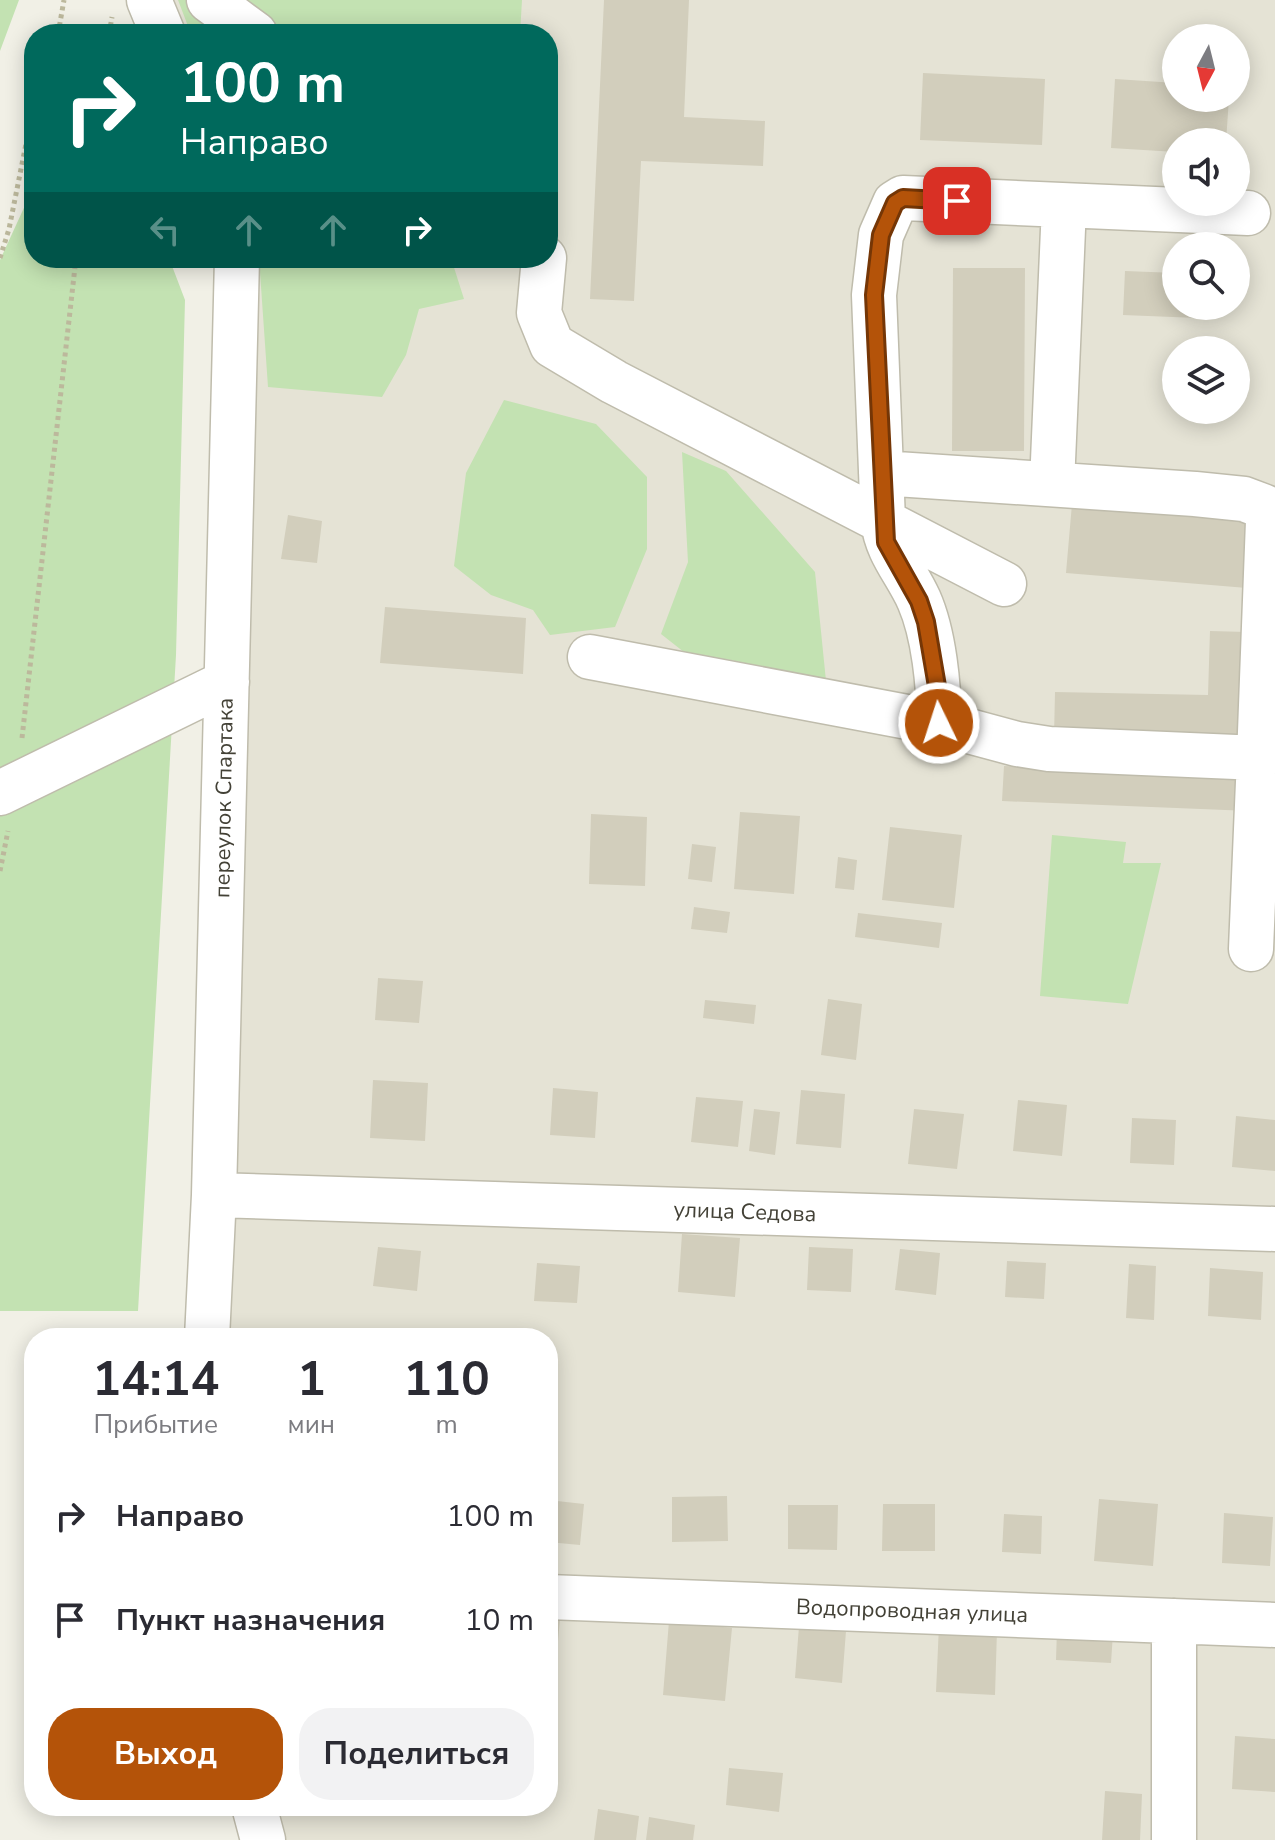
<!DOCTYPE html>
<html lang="ru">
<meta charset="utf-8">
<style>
:root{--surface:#fff;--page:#f2f2f3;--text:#2b2b33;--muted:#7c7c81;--accent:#b45309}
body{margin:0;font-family:"Nunito Sans",sans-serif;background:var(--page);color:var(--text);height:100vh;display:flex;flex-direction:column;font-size:30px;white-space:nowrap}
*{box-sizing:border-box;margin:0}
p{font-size:26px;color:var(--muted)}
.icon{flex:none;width:44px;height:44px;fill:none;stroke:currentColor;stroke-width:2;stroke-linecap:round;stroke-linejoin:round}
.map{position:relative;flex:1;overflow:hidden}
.panel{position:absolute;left:24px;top:1328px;width:534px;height:488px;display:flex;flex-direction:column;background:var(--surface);border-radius:32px;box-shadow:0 4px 20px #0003}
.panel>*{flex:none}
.hud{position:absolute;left:24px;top:24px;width:534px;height:244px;border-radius:32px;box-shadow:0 4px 20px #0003;background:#00695c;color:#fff;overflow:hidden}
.needle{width:52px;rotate:187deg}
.tools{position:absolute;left:1162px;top:24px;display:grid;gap:16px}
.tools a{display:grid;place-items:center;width:88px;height:88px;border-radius:50%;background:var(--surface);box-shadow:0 4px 20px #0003;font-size:40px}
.pin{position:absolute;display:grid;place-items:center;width:68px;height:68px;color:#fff;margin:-34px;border-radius:16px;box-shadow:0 4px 12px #0006}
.me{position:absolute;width:88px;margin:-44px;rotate:356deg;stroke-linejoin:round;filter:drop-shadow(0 0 6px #0008)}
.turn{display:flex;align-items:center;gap:28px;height:168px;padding:0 24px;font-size:36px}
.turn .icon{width:104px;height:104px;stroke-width:2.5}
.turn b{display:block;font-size:56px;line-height:68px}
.lanes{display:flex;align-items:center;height:76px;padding:0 24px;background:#0003;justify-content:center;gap:40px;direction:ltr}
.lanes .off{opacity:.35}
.eta{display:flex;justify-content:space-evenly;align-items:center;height:136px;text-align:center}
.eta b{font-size:48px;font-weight:700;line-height:56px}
.action{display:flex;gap:16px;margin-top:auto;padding:16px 24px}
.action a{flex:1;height:92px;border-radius:32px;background:var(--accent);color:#fff;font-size:32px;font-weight:700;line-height:92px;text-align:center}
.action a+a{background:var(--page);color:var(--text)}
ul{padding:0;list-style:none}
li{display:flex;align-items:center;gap:24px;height:104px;padding:0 24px}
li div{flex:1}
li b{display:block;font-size:30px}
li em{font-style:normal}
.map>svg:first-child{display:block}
.residential{fill:#e5e3d5;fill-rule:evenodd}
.green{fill:#c3e2b2}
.building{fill:#d2cebc}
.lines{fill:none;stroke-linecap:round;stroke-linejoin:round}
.minor-casing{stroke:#bfbcac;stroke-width:47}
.path{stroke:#bcb89c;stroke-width:5;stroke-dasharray:4 4;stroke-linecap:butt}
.minor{stroke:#fff;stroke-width:44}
.route-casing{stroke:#753606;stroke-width:20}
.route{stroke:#b45309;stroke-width:14}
.labels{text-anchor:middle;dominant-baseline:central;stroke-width:7;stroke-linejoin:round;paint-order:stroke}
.street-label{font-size:22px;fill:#434136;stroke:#fff}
</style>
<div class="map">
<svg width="1275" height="1840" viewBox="0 0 1275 1840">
<rect width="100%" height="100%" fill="#f1f0e6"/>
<path class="residential" d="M 138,0 L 1275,0 L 1275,1840 L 244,1840 L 237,1806 L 548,1806 L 548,1338 L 191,1338 L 216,258 L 548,258 L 548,34 L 148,34 ZM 1176,38 L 1236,38 L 1236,98 L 1176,98 ZM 1176,142 L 1236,142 L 1236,202 L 1176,202 ZM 1176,246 L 1236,246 L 1236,306 L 1176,306 ZM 1176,350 L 1236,350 L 1236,410 L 1176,410 Z"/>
<path class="green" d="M 0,0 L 19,0 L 0,51 Z
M 178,0 L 186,0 L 218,34 L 191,34 Z
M 244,0 L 522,0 L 520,34 L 287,34 Z
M 34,186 L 34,258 L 169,258 L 185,300 L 176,655 L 138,1311 L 0,1311 L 0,260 Z
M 259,258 L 451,258 L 464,299 L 419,309 L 406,355 L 382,397 L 268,387 Z
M 504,400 L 596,424 L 647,477 L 647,549 L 615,627 L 550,635 L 533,610 L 491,595 L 454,566 L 466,473 Z
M 682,452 L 726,471 L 815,572 L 826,681 L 731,660 L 689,656 L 661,634 L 688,562 Z
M 1052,835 L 1126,842 L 1123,863 L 1161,863 L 1128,1004 L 1040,996 Z"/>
<path class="building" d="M 604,0 L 689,0 L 684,117 L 765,121 L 763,166 L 641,161 L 634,301 L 590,299 Z
M 923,73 L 1045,79 L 1042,145 L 920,140 Z
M 1115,79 L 1176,83 L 1176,98 L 1229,98 L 1226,142 L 1176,142 L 1176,152 L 1111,148 Z
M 953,268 L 1025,268 L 1024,451 L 952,451 Z
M 1125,271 L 1176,273 L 1176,306 L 1199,306 L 1198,318 L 1123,315 Z
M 1072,504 L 1252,519 L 1247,588 L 1066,573 Z
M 288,515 L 322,521 L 317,563 L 281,559 Z
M 385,607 L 526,618 L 523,674 L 380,663 Z
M 1210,631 L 1247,632 L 1244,741 L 1054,737 L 1055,692 L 1208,695 Z
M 1004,766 L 1252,776 L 1250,811 L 1002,801 Z
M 740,812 L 800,816 L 794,894 L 734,889 Z
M 591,814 L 647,817 L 645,886 L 589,884 Z
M 890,827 L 962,835 L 954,908 L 882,900 Z
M 692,844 L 716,847 L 712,882 L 688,879 Z
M 838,857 L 857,860 L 854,890 L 835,888 Z
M 694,907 L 730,912 L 727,933 L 691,929 Z
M 858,913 L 942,923 L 939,948 L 855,937 Z
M 378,978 L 423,981 L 419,1023 L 375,1020 Z
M 828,999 L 862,1004 L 856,1060 L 821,1055 Z
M 705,1000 L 756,1005 L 754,1024 L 703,1018 Z
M 373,1080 L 428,1083 L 425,1141 L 370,1138 Z
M 553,1088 L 598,1092 L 595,1138 L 550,1135 Z
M 801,1090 L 845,1094 L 841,1148 L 796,1144 Z
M 696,1097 L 743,1101 L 738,1147 L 691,1142 Z
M 1018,1100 L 1067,1105 L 1062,1156 L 1013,1151 Z
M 754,1109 L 780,1112 L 775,1155 L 749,1151 Z
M 914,1109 L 964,1114 L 957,1169 L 908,1164 Z
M 1236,1116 L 1275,1120 L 1275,1171 L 1232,1167 Z
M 1132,1118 L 1176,1120 L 1174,1165 L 1130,1163 Z
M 682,1234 L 740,1238 L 735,1297 L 678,1292 Z
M 378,1247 L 421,1251 L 417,1291 L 373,1286 Z
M 809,1247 L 853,1249 L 851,1292 L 807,1290 Z
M 900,1249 L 940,1253 L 936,1295 L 895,1290 Z
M 1007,1261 L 1046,1263 L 1044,1299 L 1005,1297 Z
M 537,1263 L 580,1266 L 577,1303 L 534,1301 Z
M 1129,1264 L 1156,1266 L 1154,1320 L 1126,1318 Z
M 1210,1268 L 1263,1272 L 1261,1320 L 1208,1316 Z
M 727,1496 L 728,1541 L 672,1542 L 672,1497 Z
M 1099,1499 L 1158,1504 L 1153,1566 L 1094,1561 Z
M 548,1500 L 584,1504 L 580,1545 L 548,1542 Z
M 883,1504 L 935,1504 L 935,1551 L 882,1551 Z
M 788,1505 L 838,1505 L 837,1550 L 788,1549 Z
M 1224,1513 L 1273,1517 L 1270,1566 L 1222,1563 Z
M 1004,1514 L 1042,1516 L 1041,1554 L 1002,1552 Z
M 548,1607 L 561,1608 L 556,1663 L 548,1662 Z
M 669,1621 L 732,1628 L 725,1701 L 663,1695 Z
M 939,1625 L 997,1630 L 995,1695 L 936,1692 Z
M 799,1626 L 846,1631 L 842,1683 L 795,1678 Z
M 1057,1629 L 1113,1633 L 1111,1663 L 1056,1660 Z
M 1235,1736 L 1275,1739 L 1275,1792 L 1232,1789 Z
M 729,1768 L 783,1773 L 779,1812 L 726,1805 Z
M 1105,1791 L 1142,1794 L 1140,1840 L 1102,1840 Z
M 598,1809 L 639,1816 L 636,1840 L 594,1840 Z
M 649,1817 L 695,1825 L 693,1840 L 646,1840 Z"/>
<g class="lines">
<g class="minor-casing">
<path id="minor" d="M 149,0 L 163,34
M 209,0 L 255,34
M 544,258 L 539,313 L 552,345 L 614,382 L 1004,584
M 881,473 L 1195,494 L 1244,499 L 1265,507 L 1268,521 L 1259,758
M 1052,484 L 1064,206
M 590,657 L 939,723 C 939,686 934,634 919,600 C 906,571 887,553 883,521 L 874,295 L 881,235 L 895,203 L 903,198 L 1248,213
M 939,723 L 1017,744 L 1049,749 L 1259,758 L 1251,949
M 0,793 L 227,682
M 214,1195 L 1275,1229
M 207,1338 L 214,1195 L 237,258
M 548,1597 L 1275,1625
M 254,1806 L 263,1840
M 1174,1840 L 1174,1621"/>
</g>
<path class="path" d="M 58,34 L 64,0
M 109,34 L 112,17
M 0,258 L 9,229 L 34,104
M 22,738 L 76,258
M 0,871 L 8,831"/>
<use href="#minor" class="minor"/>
</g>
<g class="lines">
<g class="route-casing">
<path id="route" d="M 939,723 L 939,698 L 926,622 L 919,601 L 886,542 L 874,295 L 881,235 L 895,203 L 903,198 L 957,201"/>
</g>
<use href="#route" class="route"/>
</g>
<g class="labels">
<g class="street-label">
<text transform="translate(224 798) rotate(-89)">переулок Спартака</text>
<text transform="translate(745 1212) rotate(2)">улица Седова</text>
<text transform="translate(912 1611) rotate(2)">Водопроводная улица</text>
</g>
</g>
</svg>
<div class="tools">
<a><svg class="needle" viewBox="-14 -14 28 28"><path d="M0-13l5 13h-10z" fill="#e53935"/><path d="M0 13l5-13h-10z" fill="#7c7c81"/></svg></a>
<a><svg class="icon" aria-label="sound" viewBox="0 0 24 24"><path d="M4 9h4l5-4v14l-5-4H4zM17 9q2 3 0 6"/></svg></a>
<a><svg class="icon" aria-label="search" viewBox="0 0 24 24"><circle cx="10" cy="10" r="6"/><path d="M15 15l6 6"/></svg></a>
<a><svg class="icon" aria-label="layers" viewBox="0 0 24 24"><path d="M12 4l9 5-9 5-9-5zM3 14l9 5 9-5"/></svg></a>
</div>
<div class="pin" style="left:957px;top:201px;background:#d93025"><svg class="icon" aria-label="arrive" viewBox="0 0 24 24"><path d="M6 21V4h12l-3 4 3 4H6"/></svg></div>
<svg class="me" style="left:939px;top:723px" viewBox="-20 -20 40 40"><circle r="17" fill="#b45309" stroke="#fff" stroke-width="3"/><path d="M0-11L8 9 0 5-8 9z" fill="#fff"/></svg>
<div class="hud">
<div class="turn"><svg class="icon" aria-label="right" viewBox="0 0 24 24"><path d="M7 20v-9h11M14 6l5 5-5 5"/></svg><div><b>100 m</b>Направо</div></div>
<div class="lanes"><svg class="icon off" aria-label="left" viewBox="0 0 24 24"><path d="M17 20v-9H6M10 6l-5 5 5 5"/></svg><svg class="icon off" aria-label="ahead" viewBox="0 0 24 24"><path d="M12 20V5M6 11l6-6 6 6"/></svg><svg class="icon off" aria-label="ahead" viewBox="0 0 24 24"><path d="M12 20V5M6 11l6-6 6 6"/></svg><svg class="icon" aria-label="right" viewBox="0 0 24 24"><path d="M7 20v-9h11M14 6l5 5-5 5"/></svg></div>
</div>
<section class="panel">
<div class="eta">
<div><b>14:14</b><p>Прибытие</p></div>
<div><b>1</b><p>мин</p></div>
<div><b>110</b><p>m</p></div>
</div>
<ul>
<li><svg class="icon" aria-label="right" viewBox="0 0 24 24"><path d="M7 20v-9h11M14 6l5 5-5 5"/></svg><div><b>Направо</b></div><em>100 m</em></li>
<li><svg class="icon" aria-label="arrive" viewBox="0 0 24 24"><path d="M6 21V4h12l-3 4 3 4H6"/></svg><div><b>Пункт назначения</b></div><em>10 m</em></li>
</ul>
<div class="action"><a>Выход</a><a>Поделиться</a></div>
</section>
</div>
